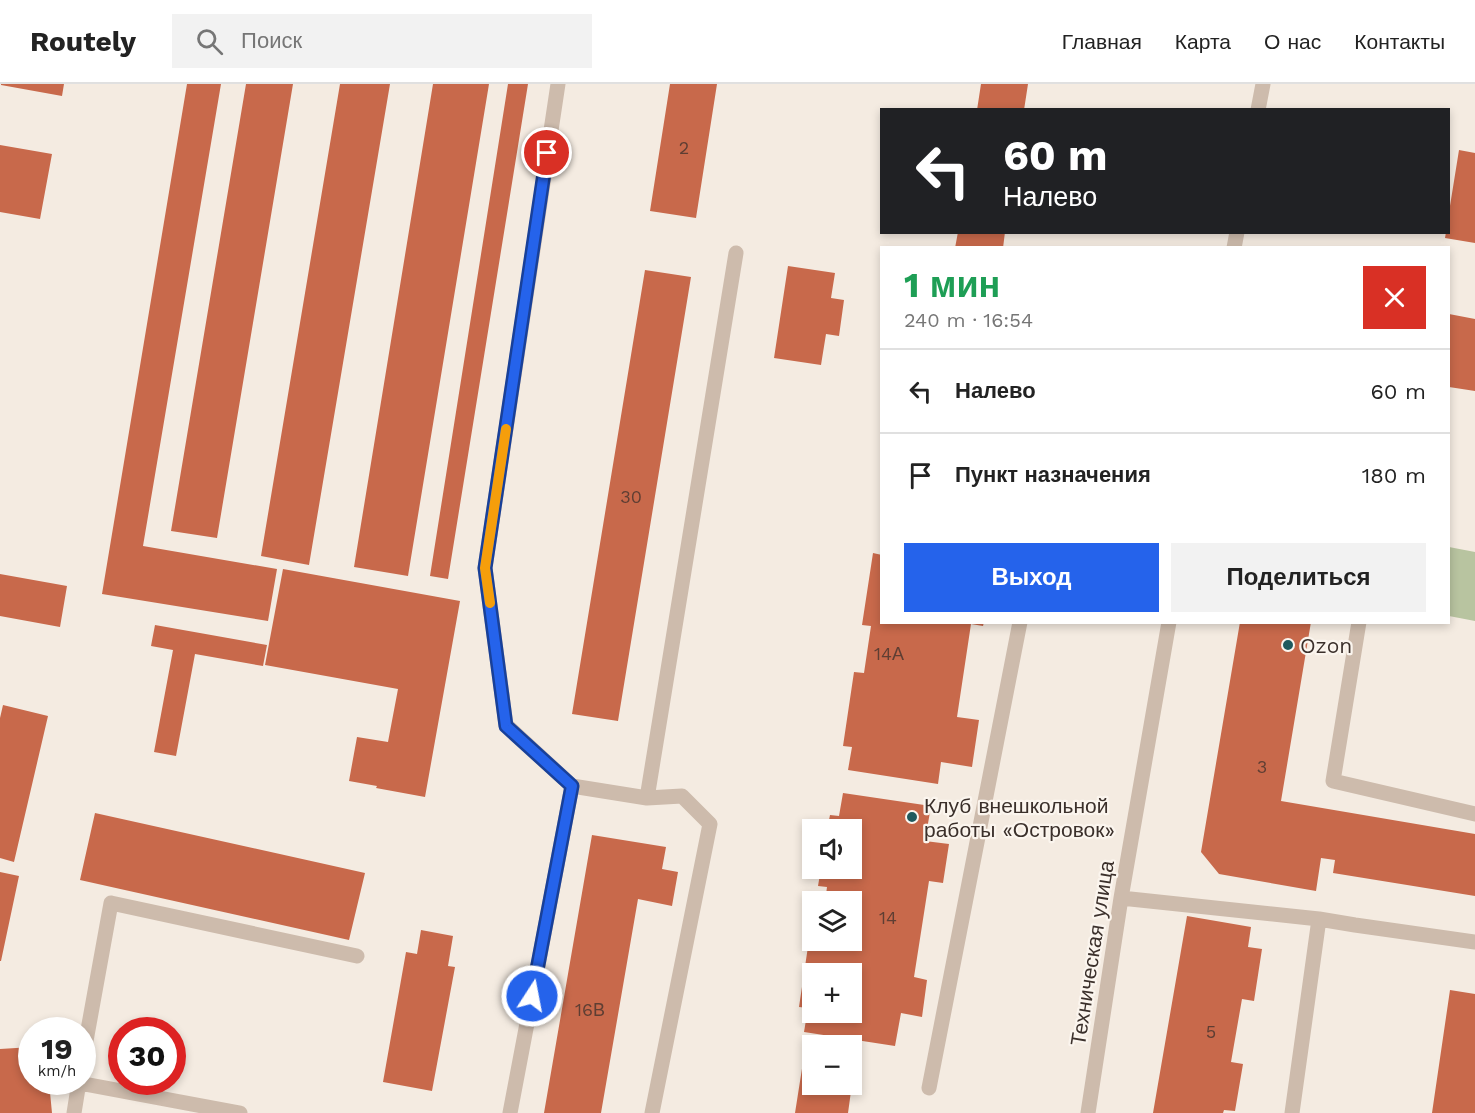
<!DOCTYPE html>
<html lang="ru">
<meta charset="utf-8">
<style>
:root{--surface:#fff;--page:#f2f2f2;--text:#222;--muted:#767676;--line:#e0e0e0;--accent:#2563eb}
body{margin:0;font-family:"Work Sans",sans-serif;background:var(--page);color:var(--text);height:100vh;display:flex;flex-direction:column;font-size:22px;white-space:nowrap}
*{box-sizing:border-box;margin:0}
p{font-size:20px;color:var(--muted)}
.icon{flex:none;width:33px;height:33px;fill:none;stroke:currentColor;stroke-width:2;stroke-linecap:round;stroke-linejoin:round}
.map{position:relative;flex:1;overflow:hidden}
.sheet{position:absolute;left:880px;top:162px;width:570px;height:378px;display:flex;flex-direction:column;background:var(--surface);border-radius:0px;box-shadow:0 3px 9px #0003}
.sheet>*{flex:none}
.top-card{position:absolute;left:880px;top:24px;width:570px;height:126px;border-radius:0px;box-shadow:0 3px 9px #0003;background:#202124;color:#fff;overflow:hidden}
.controls{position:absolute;left:802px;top:735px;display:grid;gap:12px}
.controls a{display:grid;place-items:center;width:60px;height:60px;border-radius:0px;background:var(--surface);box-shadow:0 3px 9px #0003;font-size:30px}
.speed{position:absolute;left:18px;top:933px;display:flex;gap:12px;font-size:30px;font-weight:700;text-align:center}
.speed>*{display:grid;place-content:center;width:78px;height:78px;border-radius:50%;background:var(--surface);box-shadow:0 3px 9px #0003;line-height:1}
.speed small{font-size:15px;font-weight:400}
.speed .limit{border:9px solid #d22;background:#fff;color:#111}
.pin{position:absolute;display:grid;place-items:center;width:51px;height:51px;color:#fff;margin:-26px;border:3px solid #fff;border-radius:50%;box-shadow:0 2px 6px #0007}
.me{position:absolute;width:66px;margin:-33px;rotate:11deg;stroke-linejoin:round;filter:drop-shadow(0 0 4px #0008)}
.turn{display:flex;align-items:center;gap:21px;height:126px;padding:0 24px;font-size:27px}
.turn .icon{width:78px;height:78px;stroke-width:2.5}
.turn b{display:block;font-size:42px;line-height:51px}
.round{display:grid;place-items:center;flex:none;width:63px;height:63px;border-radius:0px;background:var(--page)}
.overview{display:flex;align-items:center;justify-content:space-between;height:102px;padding:0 24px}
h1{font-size:36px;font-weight:700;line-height:45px;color:#1e9e55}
.primary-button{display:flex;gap:12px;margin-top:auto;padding:12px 24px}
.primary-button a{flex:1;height:69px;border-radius:0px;background:var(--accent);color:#fff;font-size:24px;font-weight:700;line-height:69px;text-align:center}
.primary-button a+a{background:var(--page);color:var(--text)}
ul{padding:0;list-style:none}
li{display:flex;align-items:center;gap:18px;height:84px;padding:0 24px;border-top:2px solid var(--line)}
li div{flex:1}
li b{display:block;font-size:22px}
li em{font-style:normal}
header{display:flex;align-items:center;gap:36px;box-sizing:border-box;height:84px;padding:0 30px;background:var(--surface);border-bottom:2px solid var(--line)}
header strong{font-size:28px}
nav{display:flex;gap:33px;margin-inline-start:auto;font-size:21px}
.search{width:420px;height:54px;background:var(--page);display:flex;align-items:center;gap:15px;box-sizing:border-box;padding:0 21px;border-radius:0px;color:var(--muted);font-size:22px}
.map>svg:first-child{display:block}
.green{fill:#b8c4a0}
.building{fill:#c8694b;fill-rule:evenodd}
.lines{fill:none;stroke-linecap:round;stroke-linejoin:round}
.minor{stroke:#cdbbac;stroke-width:15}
.route-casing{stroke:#184099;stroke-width:15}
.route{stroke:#2563eb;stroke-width:10}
.slow{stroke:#f59e0b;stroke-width:10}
.poi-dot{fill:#1f5a5e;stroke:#fbf5ee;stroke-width:2}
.labels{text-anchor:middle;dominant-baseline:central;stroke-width:4.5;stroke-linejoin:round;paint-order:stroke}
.number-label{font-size:18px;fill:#5e3e33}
.poi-label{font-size:21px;fill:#3b302b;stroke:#fbf5ee;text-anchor:start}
.street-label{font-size:21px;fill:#3b302b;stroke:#fbf5ee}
</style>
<header>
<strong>Routely</strong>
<div class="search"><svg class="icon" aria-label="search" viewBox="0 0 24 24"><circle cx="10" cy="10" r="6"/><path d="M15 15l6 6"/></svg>Поиск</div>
<nav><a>Главная</a><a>Карта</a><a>О нас</a><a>Контакты</a></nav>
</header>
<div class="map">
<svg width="1475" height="1029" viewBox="0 0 1475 1029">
<rect width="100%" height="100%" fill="#f4ebe1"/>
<path class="green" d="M 1449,463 L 1475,468 L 1475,537 L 1449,532 Z"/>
<path class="building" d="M 1,0 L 64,0 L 62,12 L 1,1 Z
M 187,0 L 221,0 L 143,462 L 277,485 L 268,537 L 102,510 Z
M 246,0 L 293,0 L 217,454 L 171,447 Z
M 340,0 L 390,0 L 309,481 L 261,472 Z
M 433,0 L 489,0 L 408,492 L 354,483 Z
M 508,0 L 528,0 L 448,495 L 430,492 Z
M 670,0 L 717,0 L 696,134 L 650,127 Z
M 981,0 L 1028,0 L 1024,26 L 977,26 Z
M 0,61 L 52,70 L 40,135 L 0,128 Z
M 1459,66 L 1475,69 L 1475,159 L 1445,154 L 1446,148 L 1449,148 L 1449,128 Z
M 958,148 L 1005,148 L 1003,164 L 955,164 Z
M 788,182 L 835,189 L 831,214 L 844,216 L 839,252 L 826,250 L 821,281 L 774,274 Z
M 645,186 L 691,193 L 618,637 L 572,630 Z
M 1449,230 L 1475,235 L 1475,307 L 1449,303 Z
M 873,469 L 882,471 L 882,538 L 984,538 L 983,542 L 971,540 L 957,633 L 979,636 L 972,683 L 941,678 L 938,700 L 848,686 L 852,663 L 843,662 L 854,588 L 864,589 L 871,542 L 862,541 Z
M 283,485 L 460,517 L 425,713 L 376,704 L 377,702 L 349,697 L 357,653 L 388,658 L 398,605 L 265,581 Z
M 0,490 L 67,502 L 60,543 L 0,532 Z
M 1240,538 L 1311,538 L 1281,717 L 1475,750 L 1475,812 L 1333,789 L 1335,776 L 1321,774 L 1316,807 L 1219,790 L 1201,768 Z
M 155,541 L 267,561 L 263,582 L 195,570 L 176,672 L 154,668 L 173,566 L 151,562 Z
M 3,621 L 48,632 L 14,778 L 0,774 L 0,634 Z
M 843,709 L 931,722 L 925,757 L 949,760 L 943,799 L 929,797 L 914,893 L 927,896 L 922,933 L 901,929 L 895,962 L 804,948 L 808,924 L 799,923 L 810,849 L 813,849 L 813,856 L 852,856 L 852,818 L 825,818 L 827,803 L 818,802 L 821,784 L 852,784 L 852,746 L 827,746 L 830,731 L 839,732 ZM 813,890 L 852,890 L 852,928 L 813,928 Z
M 95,729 L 365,789 L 349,856 L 80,796 Z
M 592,751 L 666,763 L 662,785 L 678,788 L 672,822 L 638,815 L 601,1029 L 544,1029 Z
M 0,788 L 19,792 L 1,877 L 0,877 Z
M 1187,832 L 1251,843 L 1248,863 L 1262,865 L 1254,917 L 1242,915 L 1231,978 L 1243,980 L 1235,1027 L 1224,1026 L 1223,1029 L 1153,1029 Z
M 421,846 L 453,852 L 448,882 L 455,883 L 432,1007 L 383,998 L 406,868 L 417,870 Z
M 1450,906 L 1475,910 L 1475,1029 L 1432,1029 Z
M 32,963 L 32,998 L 49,998 L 52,1029 L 0,1029 L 0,965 Z
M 804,972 L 813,973 L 813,1000 L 852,1000 L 848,1029 L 795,1029 Z"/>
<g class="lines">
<path class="minor" d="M 1258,26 L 1263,0
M 1234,164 L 1237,148
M 1359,538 L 1333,697 L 1475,730
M 572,702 L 647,714 L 736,169
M 647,714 L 682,712 L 710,740 L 652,1029
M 1121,814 L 1319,835 L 1292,1029
M 1319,835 L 1355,841 L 1475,858
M 82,979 L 111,819 L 357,872
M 79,999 L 240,1029
M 929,1004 L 1020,538
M 74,1029 L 79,998
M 510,1029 L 572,702 L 506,641 L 485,484 L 558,0
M 1088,1029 L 1121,814 L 1169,538"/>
</g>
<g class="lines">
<g class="route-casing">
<path id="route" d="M 532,912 L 572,702 L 506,642 L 485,484 L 547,69"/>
</g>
<use href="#route" class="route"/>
<path class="slow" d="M 490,519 L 485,484 L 506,345"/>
</g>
<g class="poi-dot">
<circle cx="1288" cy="561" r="6"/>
<circle cx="912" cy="733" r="6"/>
</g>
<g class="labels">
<g class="number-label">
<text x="684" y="63">2</text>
<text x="631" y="412">30</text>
<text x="889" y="569">14А</text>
<text x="1262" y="682">3</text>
<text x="888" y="833">14</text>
<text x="590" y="925">16В</text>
<text x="1211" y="947">5</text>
</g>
<g class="poi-label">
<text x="1300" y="561">Ozon</text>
<text x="924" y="721">Клуб внешкольной<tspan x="924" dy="24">работы «Островок»</tspan></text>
</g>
<g class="street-label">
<text transform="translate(1092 869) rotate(-81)">Техническая улица</text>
</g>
</g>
</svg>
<div class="controls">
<a><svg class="icon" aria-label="sound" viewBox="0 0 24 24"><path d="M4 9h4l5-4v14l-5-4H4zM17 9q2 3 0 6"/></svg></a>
<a><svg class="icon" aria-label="layers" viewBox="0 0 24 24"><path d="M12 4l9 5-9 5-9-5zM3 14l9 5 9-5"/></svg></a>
<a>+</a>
<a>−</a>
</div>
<div class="speed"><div>19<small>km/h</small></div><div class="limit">30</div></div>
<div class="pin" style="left:547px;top:69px;background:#d93025"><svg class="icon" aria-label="arrive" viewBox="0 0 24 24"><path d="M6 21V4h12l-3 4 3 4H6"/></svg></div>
<svg class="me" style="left:532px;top:912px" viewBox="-20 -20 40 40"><circle r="17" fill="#2563eb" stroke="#fff" stroke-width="3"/><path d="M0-11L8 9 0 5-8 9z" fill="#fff"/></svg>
<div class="top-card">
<div class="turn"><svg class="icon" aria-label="left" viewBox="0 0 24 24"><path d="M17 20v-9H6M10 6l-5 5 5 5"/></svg><div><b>60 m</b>Налево</div></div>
</div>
<section class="sheet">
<div class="overview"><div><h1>1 мин</h1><p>240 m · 16:54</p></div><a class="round" style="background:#d93025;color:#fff"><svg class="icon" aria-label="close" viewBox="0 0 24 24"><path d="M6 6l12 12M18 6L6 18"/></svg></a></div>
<ul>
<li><svg class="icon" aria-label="left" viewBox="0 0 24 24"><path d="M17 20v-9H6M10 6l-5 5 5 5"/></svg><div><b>Налево</b></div><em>60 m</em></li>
<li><svg class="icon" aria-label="arrive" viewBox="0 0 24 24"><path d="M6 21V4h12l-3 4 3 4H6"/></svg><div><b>Пункт назначения</b></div><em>180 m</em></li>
</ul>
<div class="primary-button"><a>Выход</a><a>Поделиться</a></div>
</section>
</div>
